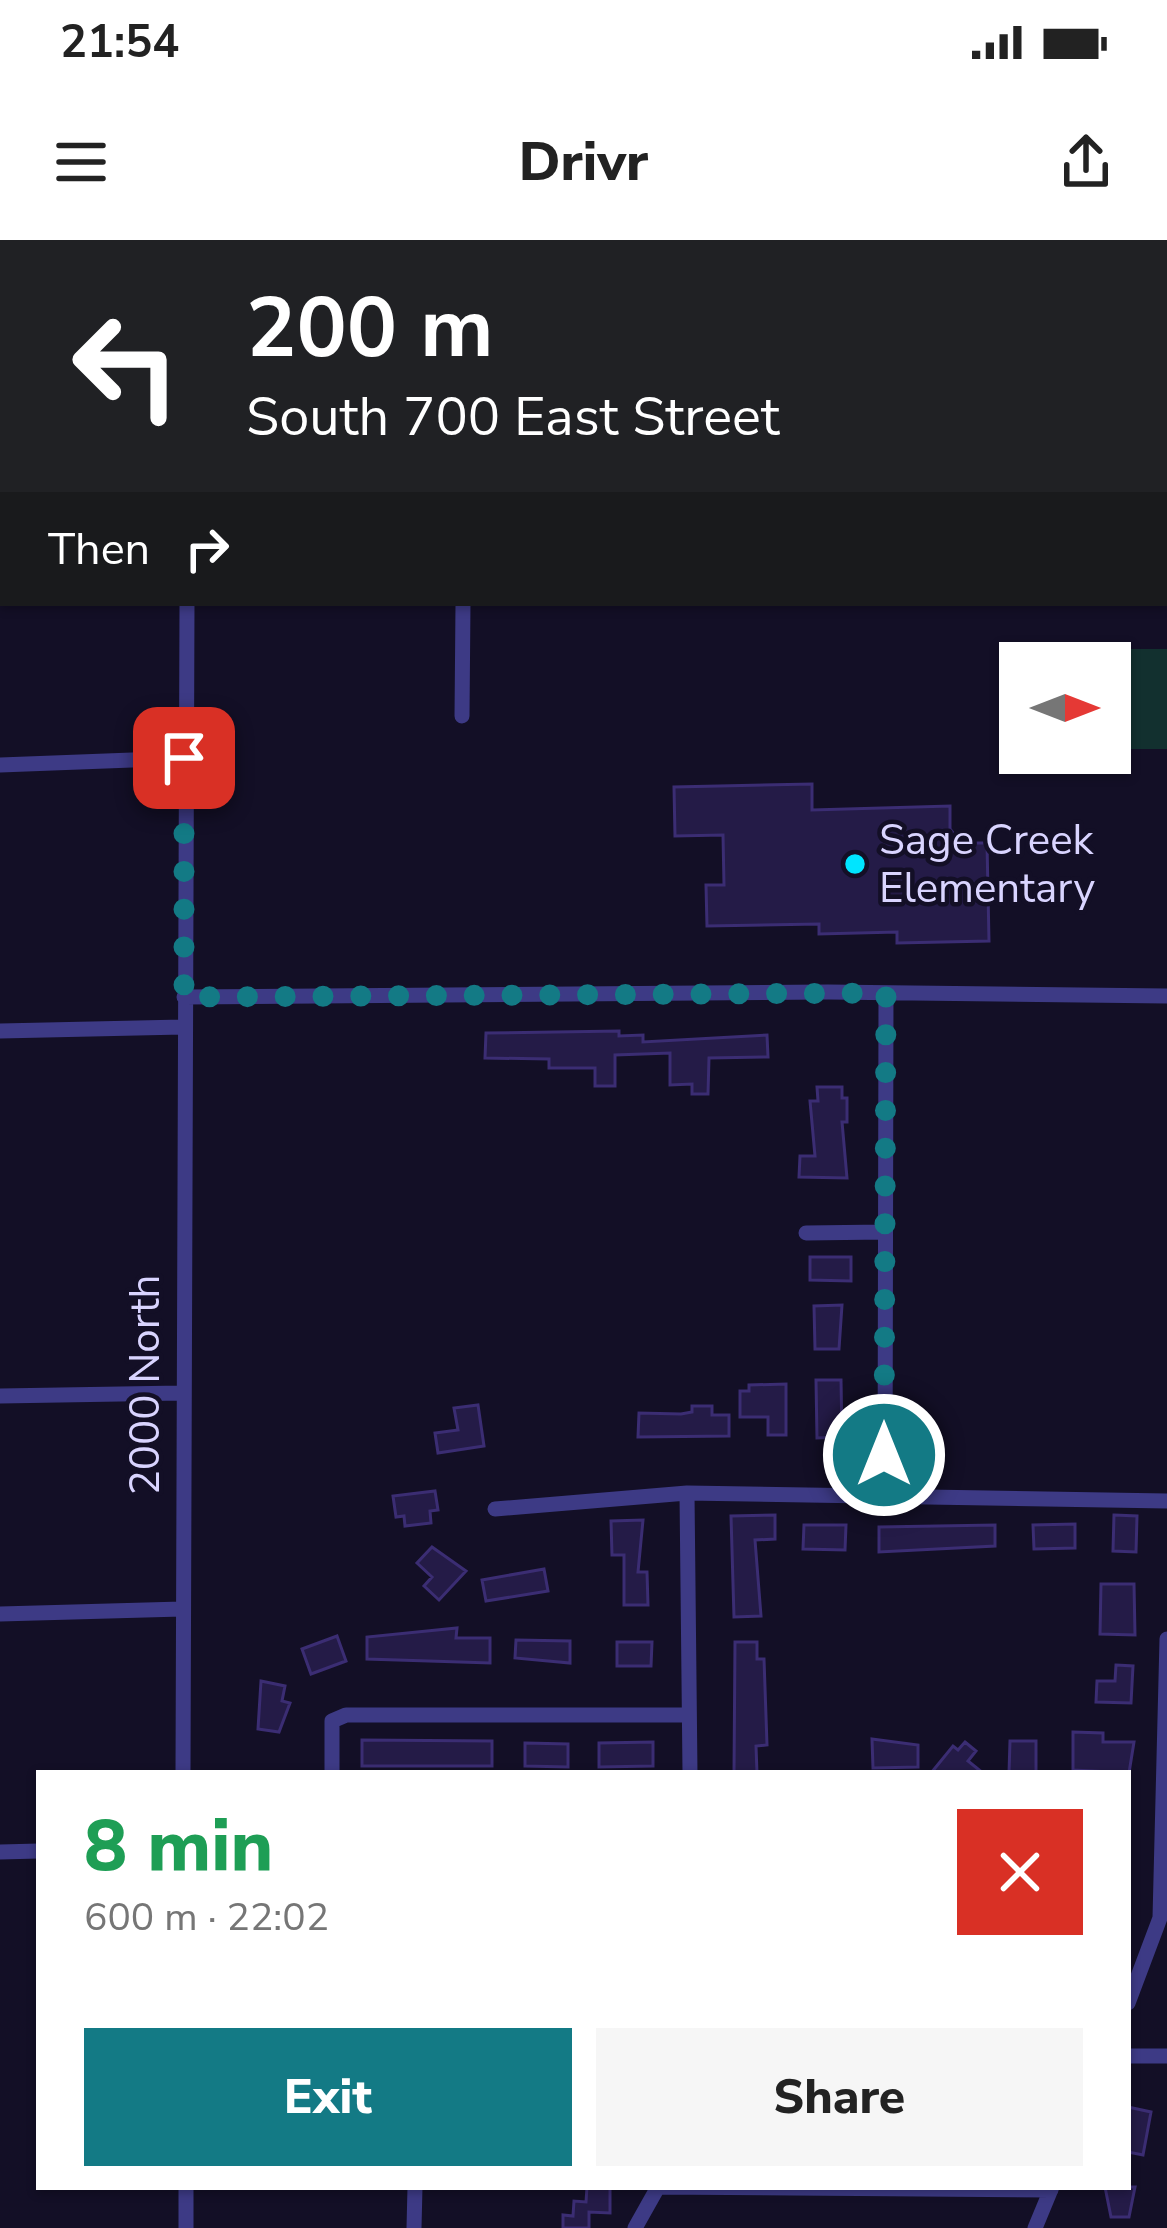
<!DOCTYPE html>
<meta charset="utf-8">
<style>
:root{--surface:#fff;--page:#f6f6f6;--text:#222;--muted:#767676;--accent:#137a85}
body{margin:0;font-family:"Nunito Sans",sans-serif;background:var(--page);color:var(--text);height:100vh;display:flex;flex-direction:column;font-size:45px;white-space:nowrap}
*{box-sizing:border-box;margin:0}
p{font-size:39px;color:var(--muted)}
.icon{flex:none;width:66px;height:66px;fill:none;stroke:currentColor;stroke-width:2;stroke-linecap:round;stroke-linejoin:round}
.map{position:relative;flex:1;overflow:hidden}
.drawer{position:absolute;left:36px;top:1530px;width:1095px;height:420px;display:flex;flex-direction:column;background:var(--surface);border-radius:0px;box-shadow:0 3px 9px #0004}
.drawer>*{flex:none}
.top-card{position:absolute;left:0px;top:0px;width:1167px;height:366px;box-shadow:0 3px 9px #0004;background:#202124;color:#fff;overflow:hidden}
.needle{width:78px;rotate:90deg}
.fabs{position:absolute;left:999px;top:402px;display:grid;gap:24px}
.fabs a{display:grid;place-items:center;width:132px;height:132px;border-radius:0px;background:var(--surface);box-shadow:0 3px 9px #0004;font-size:60px}
.pin{position:absolute;display:grid;place-items:center;width:102px;height:102px;color:#fff;margin:-51px;border-radius:24px;box-shadow:0 6px 18px #0006}
.me{position:absolute;width:132px;margin:-66px;rotate:0deg;stroke-linejoin:round;filter:drop-shadow(0 0 9px #0008)}
.turn{display:flex;align-items:center;gap:42px;height:252px;padding:0 48px;font-size:54px}
.turn .icon{width:156px;height:156px;stroke-width:2.5}
.turn b{display:block;font-size:84px;line-height:102px}
.then{display:flex;align-items:center;height:114px;padding:0 48px;background:#0003;gap:24px;font-size:45px}
.round{display:grid;place-items:center;flex:none;width:126px;height:126px;border-radius:0px;background:var(--page)}
.headline{display:flex;align-items:center;justify-content:space-between;height:204px;padding:0 48px}
h1{font-size:72px;font-weight:800;line-height:90px;color:#1e9e55}
.action{display:flex;gap:24px;margin-top:auto;padding:24px 48px}
.action a{flex:1;height:138px;border-radius:0px;background:var(--accent);color:#fff;font-size:48px;font-weight:800;line-height:138px;text-align:center}
.action a+a{background:var(--page);color:var(--text)}
.status{display:flex;justify-content:space-between;align-items:center;height:84px;padding:0 60px;background:var(--surface);direction:ltr}
.status svg{height:33px;fill:currentColor}
header{display:flex;justify-content:space-between;align-items:center;height:156px;padding:0 48px;background:var(--surface);font-size:54px;font-weight:800}
.map>svg:first-child{display:block}
.green{fill:#12302f}
.building{fill:#241b47;stroke:#3b2d73;stroke-width:3}
.lines{fill:none;stroke-linecap:round;stroke-linejoin:round}
.minor{stroke:#3d3a85;stroke-width:15}
.route{stroke:#137a85;stroke-width:21;stroke-dasharray:0 37.8}
.poi-dot{fill:#00e5ff;stroke:#130f26;stroke-width:4.5}
.labels{text-anchor:middle;dominant-baseline:central;stroke-width:9;stroke-linejoin:round;paint-order:stroke}
.poi-label{font-size:42px;fill:#d9d4ff;stroke:#130f26;text-anchor:start}
.street-label{font-size:42px;fill:#d9d4ff;stroke:#130f26}
</style>
<div class="status"><b>21:54</b><svg viewBox="0 0 49 12"><path d="M0 12V9h3v3zM5 12V6h3v6zM10 12V3h3v9zM15 12V0h3v12zM26 1h20v11H26zM47 4h2v5h-2z"/></svg></div>
<header><svg class="icon" aria-label="menu" viewBox="0 0 24 24"><path d="M4 6h16M4 12h16M4 18h16"/></svg>Drivr<svg class="icon" aria-label="share" viewBox="0 0 24 24"><path d="M12 15V3M7 8l5-5 5 5M5 13v7h14v-7"/></svg></header>
<div class="map">
<svg width="1167" height="1988" viewBox="0 0 1167 1988">
<rect width="100%" height="100%" fill="#130f26"/>
<path class="green" d="M 1023,409 L 1167,409 L 1167,509 L 1110,509 L 1110,423 L 1023,423 Z"/>
<path class="building" d="M 812,544 L 812,570 L 950,566 L 950,589 L 961,603 L 987,603 L 989,701 L 897,703 L 897,692 L 819,694 L 819,684 L 707,686 L 706,645 L 724,645 L 723,595 L 675,596 L 674,547 Z
M 619,791 L 619,796 L 643,795 L 643,802 L 767,795 L 768,817 L 709,818 L 708,854 L 692,854 L 692,844 L 670,845 L 670,813 L 615,815 L 615,846 L 595,846 L 595,828 L 549,828 L 549,819 L 485,818 L 486,793 Z
M 817,847 L 842,847 L 842,858 L 847,858 L 847,882 L 842,882 L 847,938 L 799,937 L 800,916 L 815,916 L 810,861 L 818,861 Z
M 810,1017 L 851,1017 L 851,1041 L 810,1040 Z
M 842,1065 L 839,1109 L 815,1109 L 814,1066 Z
M 816,1140 L 841,1140 L 842,1197 L 817,1198 Z
M 786,1144 L 786,1195 L 768,1195 L 768,1177 L 740,1177 L 740,1151 L 749,1151 L 749,1145 Z
M 478,1165 L 484,1206 L 438,1213 L 435,1193 L 458,1190 L 454,1168 Z
M 692,1166 L 712,1166 L 712,1175 L 729,1175 L 729,1196 L 638,1197 L 639,1173 L 681,1174 L 692,1172 Z
M 435,1251 L 438,1270 L 430,1271 L 431,1283 L 405,1286 L 404,1276 L 396,1277 L 393,1256 Z
M 775,1275 L 775,1299 L 755,1300 L 761,1376 L 734,1377 L 731,1276 Z
M 1114,1275 L 1137,1276 L 1136,1312 L 1113,1311 Z
M 643,1280 L 638,1332 L 647,1332 L 648,1365 L 624,1365 L 624,1315 L 612,1315 L 611,1281 Z
M 1075,1284 L 1075,1308 L 1034,1309 L 1033,1285 Z
M 804,1285 L 846,1285 L 845,1310 L 803,1309 Z
M 995,1285 L 995,1306 L 879,1312 L 879,1287 Z
M 432,1307 L 466,1331 L 439,1360 L 424,1346 L 432,1337 L 417,1323 Z
M 544,1329 L 548,1351 L 486,1361 L 482,1340 Z
M 1101,1344 L 1134,1344 L 1135,1395 L 1100,1394 Z
M 457,1388 L 456,1398 L 490,1398 L 490,1423 L 367,1419 L 367,1397 Z
M 337,1396 L 346,1421 L 311,1434 L 302,1409 Z
M 516,1400 L 570,1401 L 570,1423 L 515,1418 Z
M 617,1402 L 652,1402 L 651,1426 L 617,1426 Z
M 735,1402 L 757,1402 L 757,1419 L 764,1419 L 767,1505 L 756,1506 L 757,1533 L 734,1533 Z
M 1116,1425 L 1133,1426 L 1131,1463 L 1096,1462 L 1097,1441 L 1115,1441 Z
M 261,1441 L 285,1446 L 282,1461 L 290,1463 L 279,1492 L 258,1489 Z
M 1073,1492 L 1103,1493 L 1103,1502 L 1134,1502 L 1129,1533 L 1073,1530 Z
M 872,1499 L 918,1505 L 918,1527 L 873,1528 Z
M 362,1500 L 492,1501 L 492,1526 L 362,1526 Z
M 1010,1501 L 1036,1501 L 1036,1533 L 1009,1533 Z
M 653,1502 L 653,1526 L 599,1527 L 599,1503 Z
M 965,1502 L 976,1511 L 968,1521 L 983,1533 L 931,1533 L 953,1506 L 958,1510 Z
M 525,1503 L 568,1504 L 568,1527 L 525,1526 Z
M 1128,1867 L 1151,1872 L 1143,1915 L 1128,1912 Z
M 587,1947 L 610,1947 L 610,1973 L 589,1972 L 589,1988 L 563,1988 L 563,1975 L 573,1976 L 574,1961 L 586,1962 Z
M 1105,1947 L 1135,1947 L 1129,1977 L 1111,1977 Z"/>
<g class="lines">
<path class="minor" d="M 191,0 L 191,3
M 808,0 L 808,3
M 0,57 L 3,57
M 1164,83 L 1167,83
M 462,476 L 463,363
M 0,525 L 185,518
M 184,757 L 828,752 L 1167,756
M 0,791 L 183,787
M 806,993 L 884,992
M 0,1156 L 181,1153
M 687,1253 L 690,1533
M 885,1259 L 886,753
M 495,1269 L 687,1253 L 1167,1261
M 0,1374 L 182,1369
M 183,1533 L 187,363
M 332,1533 L 332,1481 L 346,1475 L 689,1475
M 0,1612 L 39,1611
M 1128,1763 L 1160,1678 L 1167,1399
M 1128,1816 L 1167,1816
M 186,1947 L 186,1988
M 414,1988 L 415,1947
M 635,1988 L 658,1947 L 1051,1950
M 1035,1988 L 1052,1947"/>
</g>
<g class="lines">
<path class="route" d="M 184,518 L 184,757 L 886,753 L 884,1215"/>
</g>
<circle class="poi-dot" cx="855" cy="624" r="12"/>
<g class="labels">
<g class="poi-label">
<text x="879" y="600">Sage Creek<tspan x="879" dy="48">Elementary</tspan></text>
</g>
<g class="street-label">
<text transform="translate(145 1145) rotate(-90)">2000 North</text>
</g>
</g>
</svg>
<div class="fabs">
<a><svg class="needle" viewBox="-14 -14 28 28"><path d="M0-13l5 13h-10z" fill="#e53935"/><path d="M0 13l5-13h-10z" fill="#767676"/></svg></a>
</div>
<div class="pin" style="left:184px;top:518px;background:#d93025"><svg class="icon" aria-label="arrive" viewBox="0 0 24 24"><path d="M6 21V4h12l-3 4 3 4H6"/></svg></div>
<svg class="me" style="left:884px;top:1215px" viewBox="-20 -20 40 40"><circle r="17" fill="#137a85" stroke="#fff" stroke-width="3"/><path d="M0-11L8 9 0 5-8 9z" fill="#fff"/></svg>
<div class="top-card">
<div class="turn"><svg class="icon" aria-label="left" viewBox="0 0 24 24"><path d="M17 20v-9H6M10 6l-5 5 5 5"/></svg><div><b>200 m</b>South 700 East Street</div></div>
<div class="then">Then<svg class="icon" aria-label="right" viewBox="0 0 24 24"><path d="M7 20v-9h11M14 6l5 5-5 5"/></svg></div>
</div>
<section class="drawer">
<div class="headline"><div><h1>8 min</h1><p>600 m · 22:02</p></div><a class="round" style="background:#d93025;color:#fff"><svg class="icon" aria-label="close" viewBox="0 0 24 24"><path d="M6 6l12 12M18 6L6 18"/></svg></a></div>
<div class="action"><a>Exit</a><a>Share</a></div>
</section>
</div>
